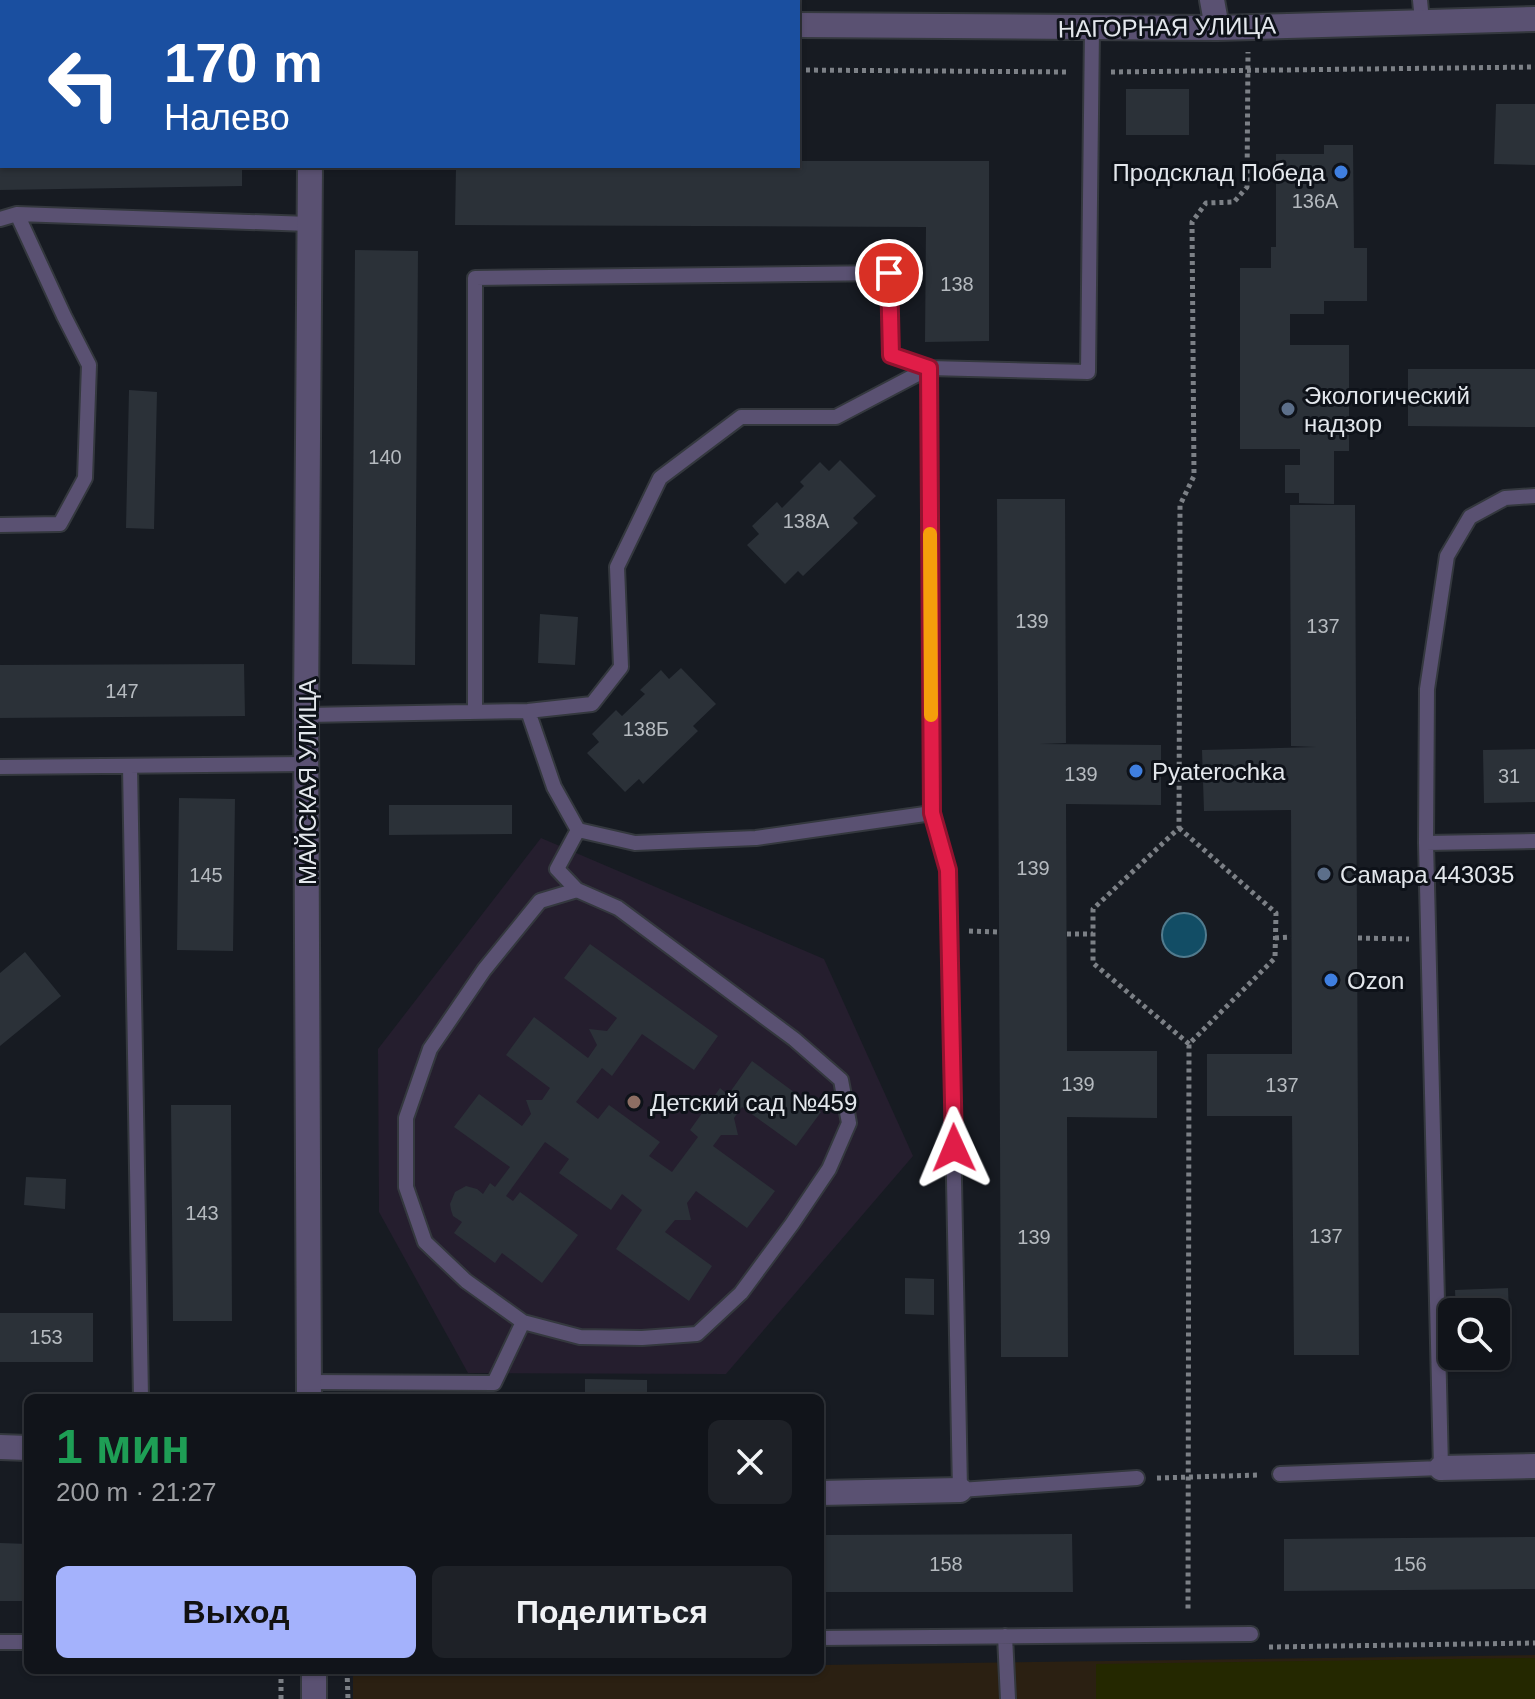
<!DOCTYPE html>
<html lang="ru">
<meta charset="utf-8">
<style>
:root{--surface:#11141a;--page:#1e2127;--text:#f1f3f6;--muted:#9c9ea2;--line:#303339;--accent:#a4b2fc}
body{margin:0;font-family:Helvetica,sans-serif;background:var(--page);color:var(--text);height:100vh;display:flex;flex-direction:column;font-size:30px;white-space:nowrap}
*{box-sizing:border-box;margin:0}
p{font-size:26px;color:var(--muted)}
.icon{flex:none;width:44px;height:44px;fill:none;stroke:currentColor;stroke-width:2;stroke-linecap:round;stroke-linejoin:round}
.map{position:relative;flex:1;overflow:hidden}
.drawer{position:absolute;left:24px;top:1394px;width:800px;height:280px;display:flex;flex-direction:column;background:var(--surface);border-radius:12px;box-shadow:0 2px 6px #0004,0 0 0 2px var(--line)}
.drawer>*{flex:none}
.top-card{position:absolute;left:0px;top:0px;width:800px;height:168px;box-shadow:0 2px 6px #0004,0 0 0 2px var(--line);background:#1a4fa0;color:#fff;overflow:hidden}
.buttons{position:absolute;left:1438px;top:1298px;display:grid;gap:16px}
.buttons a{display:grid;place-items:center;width:72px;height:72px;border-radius:12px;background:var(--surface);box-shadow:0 2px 6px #0004,0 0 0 2px var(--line);font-size:40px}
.pin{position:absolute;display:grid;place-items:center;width:68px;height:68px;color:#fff;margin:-34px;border:4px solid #fff;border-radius:50%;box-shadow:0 2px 8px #0007}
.me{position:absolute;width:88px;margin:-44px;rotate:359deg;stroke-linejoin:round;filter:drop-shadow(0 0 6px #0008)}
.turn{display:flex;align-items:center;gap:28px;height:168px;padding:0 32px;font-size:36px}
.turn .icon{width:104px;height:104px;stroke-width:2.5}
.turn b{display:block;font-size:56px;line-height:68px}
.round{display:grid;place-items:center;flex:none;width:84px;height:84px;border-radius:12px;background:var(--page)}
.headline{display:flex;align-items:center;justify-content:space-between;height:136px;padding:0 32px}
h1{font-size:48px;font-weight:600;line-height:60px;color:#1e9e55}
.action{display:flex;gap:16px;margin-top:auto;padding:16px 32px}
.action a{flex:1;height:92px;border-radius:12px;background:var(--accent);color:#111;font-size:32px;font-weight:600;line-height:92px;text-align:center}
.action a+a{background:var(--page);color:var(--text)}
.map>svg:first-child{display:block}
.education{fill:#251e2e}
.medical{fill:#2b2012}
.green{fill:#242800}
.water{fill:#124d65;stroke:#517b8e;stroke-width:2}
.building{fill:#2b3138}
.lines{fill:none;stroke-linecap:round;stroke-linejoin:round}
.lane-casing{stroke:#34383e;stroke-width:18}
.street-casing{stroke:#34383e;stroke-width:28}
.path{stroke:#7c8086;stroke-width:5;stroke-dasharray:4 4;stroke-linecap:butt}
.lane{stroke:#5a5172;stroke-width:14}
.street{stroke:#5a5172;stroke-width:24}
.route-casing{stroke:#92132f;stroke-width:20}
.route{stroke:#e11d48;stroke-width:14}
.slow{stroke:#f59e0b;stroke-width:14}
.shop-dot{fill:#3f7fe0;stroke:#0e1219;stroke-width:3}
.service-dot{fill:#5c6f8a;stroke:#0e1219;stroke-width:3}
.education-dot{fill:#8d6e63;stroke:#0e1219;stroke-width:3}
.labels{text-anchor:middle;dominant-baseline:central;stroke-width:6;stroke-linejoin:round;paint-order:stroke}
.number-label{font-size:20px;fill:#b5babf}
.street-label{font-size:24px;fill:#e3e7ec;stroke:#0e1219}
.poi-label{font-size:24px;fill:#e3e7ec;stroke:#0e1219;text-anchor:start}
</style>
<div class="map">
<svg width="1535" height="1699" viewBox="0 0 1535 1699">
<rect width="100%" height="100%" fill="#171b22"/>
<path class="education" d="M 541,838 L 824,959 L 913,1156 L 726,1374 L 468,1373 L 379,1212 L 378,1049 Z"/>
<path class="medical" d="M 1535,1655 L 1535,1699 L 353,1699 L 353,1671 L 820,1670 L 820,1665 Z"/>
<path class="green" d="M 1535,1658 L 1535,1699 L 1096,1699 L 1096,1664 Z"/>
<path class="water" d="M1162 935a22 22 0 1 1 44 0a22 22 0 1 1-44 0Z"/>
<path class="building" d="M 1126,89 L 1189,89 L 1189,135 L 1126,135 Z
M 1496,104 L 1535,104 L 1535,165 L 1494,164 Z
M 1324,145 L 1353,145 L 1354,248 L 1367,248 L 1367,301 L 1324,301 L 1324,314 L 1290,314 L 1290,345 L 1349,345 L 1349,451 L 1334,451 L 1334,504 L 1299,503 L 1299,493 L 1285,493 L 1285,465 L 1300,465 L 1300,449 L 1240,449 L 1240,268 L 1271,268 L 1271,247 L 1276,247 L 1276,154 L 1324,154 Z
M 798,161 L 989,161 L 989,341 L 925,342 L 926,227 L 455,225 L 456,166 L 798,166 Z
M 0,166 L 242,166 L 242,186 L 0,190 Z
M 355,250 L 418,251 L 415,665 L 352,664 Z
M 1408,369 L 1535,369 L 1535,427 L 1408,426 Z
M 129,390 L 157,392 L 154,529 L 126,528 Z
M 840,460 L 876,496 L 853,518 L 858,523 L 803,576 L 798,571 L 785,584 L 747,545 L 759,534 L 752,526 L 777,502 L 782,508 L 804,486 L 800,482 L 820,462 L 829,471 Z
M 997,499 L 1065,499 L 1066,743 L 1040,744 L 1161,745 L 1161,805 L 1066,804 L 1067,1051 L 1157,1051 L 1157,1118 L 1067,1117 L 1068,1357 L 1001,1357 Z
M 1290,505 L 1355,505 L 1359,1355 L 1294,1355 L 1292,1116 L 1207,1116 L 1207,1054 L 1292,1054 L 1291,810 L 1204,811 L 1202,750 L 1316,747 L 1291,746 Z
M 540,614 L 578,617 L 575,665 L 538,663 Z
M 244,664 L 245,716 L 0,718 L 0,665 Z
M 681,668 L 716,704 L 693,726 L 698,731 L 643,784 L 639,779 L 625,792 L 587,753 L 599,742 L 592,734 L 616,710 L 622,716 L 645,694 L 640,690 L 661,670 L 669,679 Z
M 1535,749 L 1535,802 L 1484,803 L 1483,750 Z
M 179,798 L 235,799 L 233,951 L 177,950 Z
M 389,805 L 512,805 L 512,834 L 389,835 Z
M 590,944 L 718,1036 L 694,1070 L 642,1034 L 612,1076 L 602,1068 L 576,1102 L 598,1119 L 609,1105 L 660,1142 L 649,1156 L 672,1172 L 698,1137 L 690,1130 L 720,1088 L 728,1095 L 752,1061 L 821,1112 L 796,1146 L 742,1107 L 734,1118 L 738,1135 L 721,1135 L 713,1146 L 775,1191 L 747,1228 L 696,1191 L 687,1203 L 691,1220 L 675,1220 L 665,1232 L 712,1266 L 689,1301 L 616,1249 L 642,1210 L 622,1194 L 611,1210 L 559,1173 L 569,1159 L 545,1142 L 506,1196 L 513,1201 L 520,1192 L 578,1235 L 542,1283 L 502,1253 L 495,1263 L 454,1233 L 462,1222 L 453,1216 L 451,1210 L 450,1204 L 455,1192 L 466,1186 L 477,1189 L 483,1194 L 490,1183 L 495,1187 L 510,1167 L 454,1127 L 479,1094 L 522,1126 L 531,1114 L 526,1100 L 542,1100 L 550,1088 L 506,1055 L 534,1017 L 588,1058 L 597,1045 L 589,1029 L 607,1031 L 617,1018 L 564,978 Z
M 25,952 L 61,996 L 0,1046 L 0,973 Z
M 171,1105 L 231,1105 L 232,1321 L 173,1321 Z
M 26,1177 L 66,1179 L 65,1209 L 24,1205 Z
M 905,1278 L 934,1279 L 934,1315 L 905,1314 Z
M 1508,1288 L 1511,1360 L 1458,1362 L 1458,1356 L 1496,1356 L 1496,1312 L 1456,1312 L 1455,1290 Z
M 0,1313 L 93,1313 L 93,1362 L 0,1362 Z
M 585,1379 L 647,1380 L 647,1398 L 585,1398 Z
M 1072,1534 L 1073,1592 L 820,1592 L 820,1535 Z
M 1535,1537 L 1535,1589 L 1284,1591 L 1284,1539 Z
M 0,1543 L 28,1544 L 28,1601 L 0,1601 Z"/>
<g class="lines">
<g class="lane-casing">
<path id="lane" d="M 1420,0 L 1422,21
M 0,219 L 17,214 L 309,224
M 0,525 L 60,524 L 85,478 L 89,365 L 64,316 L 17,214
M 528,711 L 554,787 L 578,830 L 635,843 L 756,838 L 932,813
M 475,712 L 475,278 L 889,273 L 891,355 L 929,368 L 932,813 L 948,870 L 960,1490 L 1137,1478
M 306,715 L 528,711 L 592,704 L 621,667 L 617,567 L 660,478 L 741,417 L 836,417 L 929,368 L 1088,372 L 1092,29
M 130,766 L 141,1398
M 0,767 L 307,764
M 1426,843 L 1535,841
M 577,890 L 618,908 L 794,1039 L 841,1080 L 849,1123 L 829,1169 L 792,1224 L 741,1293 L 697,1334 L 642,1338 L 580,1337 L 523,1322 L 466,1281 L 425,1242 L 406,1187 L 406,1118 L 430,1049 L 484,970 L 540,901 Z
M 577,890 L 557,869 L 578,830
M 308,1382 L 494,1383 L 523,1322
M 1280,1474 L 1441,1468 L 1426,843 L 1427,689 L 1447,556 L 1470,517 L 1505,498 L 1535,496
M 1005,1636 L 1008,1699
M 820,1638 L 1251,1634
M 0,1642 L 28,1642"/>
</g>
<g class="street-casing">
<path id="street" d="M 1212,0 L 1217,28
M 310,2 L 310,0
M 750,2 L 750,0
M 0,15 L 2,15
M 798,25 L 1217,28 L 1535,19
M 309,1398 L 306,715 L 310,166
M 0,1447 L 28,1448
M 1441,1468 L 1535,1466
M 820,1493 L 960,1490
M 314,1670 L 314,1699"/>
</g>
<path class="path" d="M 798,70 L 1069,72
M 1111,72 L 1535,67
M 0,76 L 2,76
M 1179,828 L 1276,913 L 1275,958 L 1189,1044 L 1188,1612
M 969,931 L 1000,932
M 1067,934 L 1093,934
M 1275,938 L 1291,937
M 1358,938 L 1409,939
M 1189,1044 L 1093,963 L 1093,909 L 1179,828 L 1180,505 L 1194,476 L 1192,222 L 1206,203 L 1234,202 L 1247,187 L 1248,52
M 1157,1478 L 1259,1475
M 1269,1647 L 1535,1643
M 347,1670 L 348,1699
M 281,1699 L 281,1670"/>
<use href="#lane" class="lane"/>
<use href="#street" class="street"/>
</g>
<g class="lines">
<g class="route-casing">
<path id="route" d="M 889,273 L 891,355 L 929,368 L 932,813 L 948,870 L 954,1148"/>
</g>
<use href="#route" class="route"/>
<path class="slow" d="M 930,534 L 931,715"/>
</g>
<g class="shop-dot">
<circle cx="1341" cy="172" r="8"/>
<circle cx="1136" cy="771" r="8"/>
<circle cx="1331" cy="980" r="8"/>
</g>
<g class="service-dot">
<circle cx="1288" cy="409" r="8"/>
<circle cx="1324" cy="874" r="8"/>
</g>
<circle class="education-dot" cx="634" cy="1102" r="8"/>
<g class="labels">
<g class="number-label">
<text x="1315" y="201">136А</text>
<text x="957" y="284">138</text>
<text x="385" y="457">140</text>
<text x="806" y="521">138А</text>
<text x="1032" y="621">139</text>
<text x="1323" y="626">137</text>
<text x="122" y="691">147</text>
<text x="646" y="729">138Б</text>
<text x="1081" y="774">139</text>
<text x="1509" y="776">31</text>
<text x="1033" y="868">139</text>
<text x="206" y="875">145</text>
<text x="1078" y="1084">139</text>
<text x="1282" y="1085">137</text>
<text x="202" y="1213">143</text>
<text x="1326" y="1236">137</text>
<text x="1034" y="1237">139</text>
<text x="46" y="1337">153</text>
<text x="946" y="1564">158</text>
<text x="1410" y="1564">156</text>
</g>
<g class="street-label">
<text transform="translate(1167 27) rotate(-1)">НАГОРНАЯ УЛИЦА</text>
<text transform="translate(307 782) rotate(-90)">МАЙСКАЯ УЛИЦА</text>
</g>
<g class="poi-label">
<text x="1325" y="172" text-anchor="end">Продсклад Победа</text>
<text x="1304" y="395">Экологический<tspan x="1304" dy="28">надзор</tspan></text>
<text x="1152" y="771">Pyaterochka</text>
<text x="1340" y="874">Самара 443035</text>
<text x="1347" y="980">Ozon</text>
<text x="650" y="1102">Детский сад №459</text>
</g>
</g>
</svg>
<div class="buttons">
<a><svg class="icon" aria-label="search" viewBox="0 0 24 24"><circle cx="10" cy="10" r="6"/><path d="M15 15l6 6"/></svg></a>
</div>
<div class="pin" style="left:889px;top:273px;background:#d93025"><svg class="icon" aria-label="arrive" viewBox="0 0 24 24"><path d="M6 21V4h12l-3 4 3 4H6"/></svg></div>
<svg class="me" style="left:954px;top:1148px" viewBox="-20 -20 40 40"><path d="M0-17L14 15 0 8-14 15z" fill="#e11d48" stroke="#fff" stroke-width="4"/></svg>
<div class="top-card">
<div class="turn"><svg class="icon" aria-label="left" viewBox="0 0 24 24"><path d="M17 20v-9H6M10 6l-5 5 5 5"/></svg><div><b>170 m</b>Налево</div></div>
</div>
<section class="drawer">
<div class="headline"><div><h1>1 мин</h1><p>200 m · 21:27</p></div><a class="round"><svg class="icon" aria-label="close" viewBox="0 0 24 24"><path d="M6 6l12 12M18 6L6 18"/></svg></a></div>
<div class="action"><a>Выход</a><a>Поделиться</a></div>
</section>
</div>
